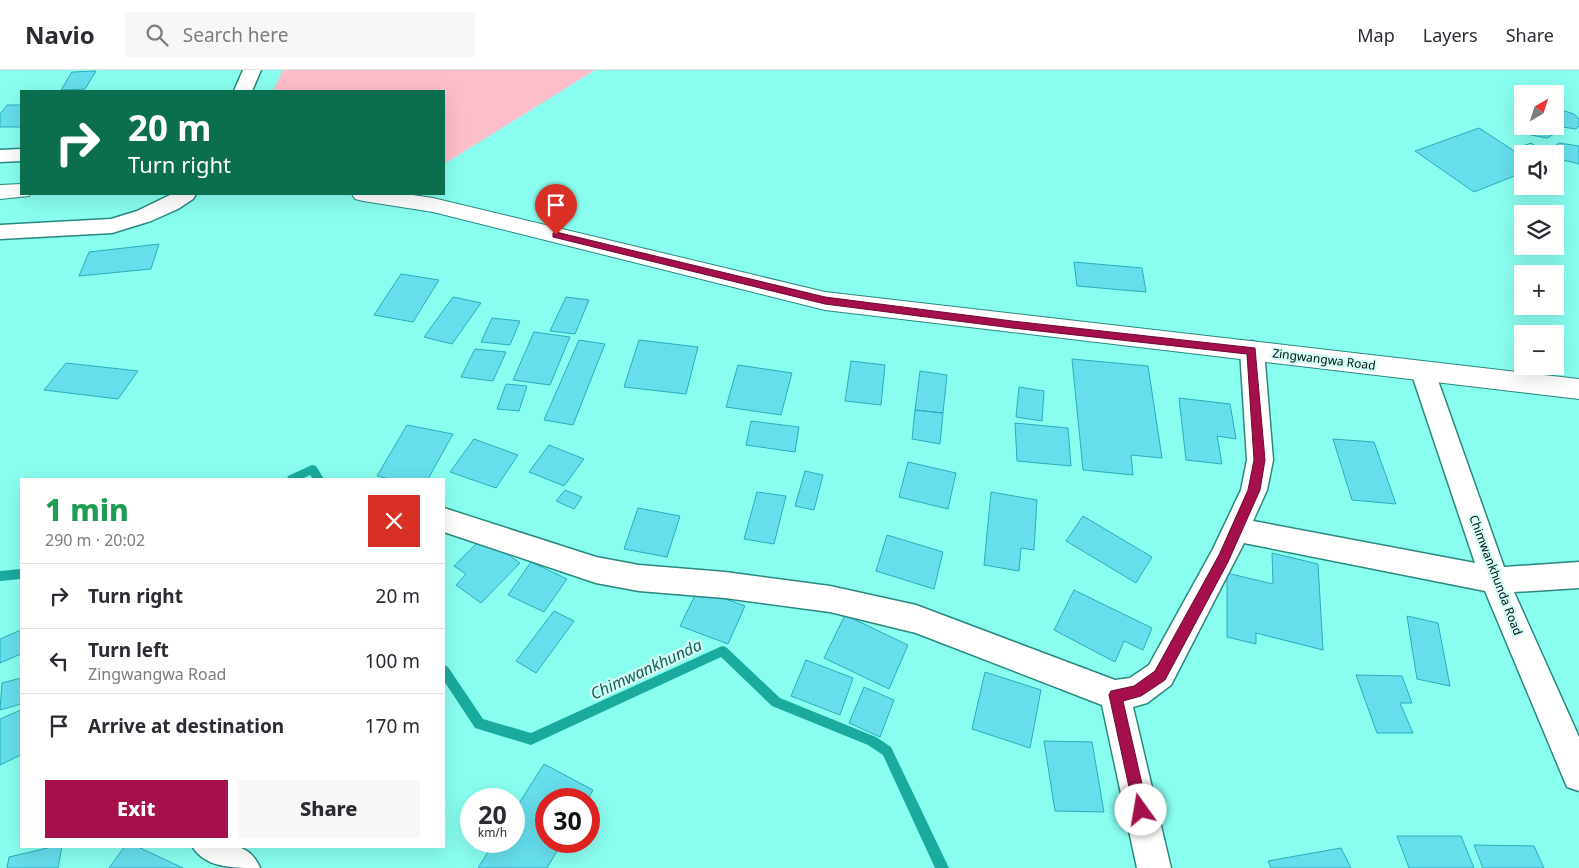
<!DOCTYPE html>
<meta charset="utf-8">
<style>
:root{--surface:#fff;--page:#f7f7f7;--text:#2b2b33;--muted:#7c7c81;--line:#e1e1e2;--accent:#a50f4b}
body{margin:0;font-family:"Noto Sans",sans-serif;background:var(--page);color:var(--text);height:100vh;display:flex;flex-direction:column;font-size:19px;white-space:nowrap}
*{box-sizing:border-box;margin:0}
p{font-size:16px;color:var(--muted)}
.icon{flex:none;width:28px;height:28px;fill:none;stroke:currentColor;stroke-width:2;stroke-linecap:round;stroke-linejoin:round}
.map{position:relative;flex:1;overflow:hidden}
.side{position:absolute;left:20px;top:408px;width:425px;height:370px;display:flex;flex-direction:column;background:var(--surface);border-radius:0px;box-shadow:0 5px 20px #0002}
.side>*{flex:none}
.hud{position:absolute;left:20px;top:20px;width:425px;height:105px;border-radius:0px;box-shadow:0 5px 20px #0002;background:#0b6e4f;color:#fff;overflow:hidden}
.needle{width:32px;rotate:39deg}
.buttons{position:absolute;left:1514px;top:15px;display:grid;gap:10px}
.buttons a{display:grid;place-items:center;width:50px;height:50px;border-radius:0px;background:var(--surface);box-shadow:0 5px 20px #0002;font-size:25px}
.speed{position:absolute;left:460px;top:718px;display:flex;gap:10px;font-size:25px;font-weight:700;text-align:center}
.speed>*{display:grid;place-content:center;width:65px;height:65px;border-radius:50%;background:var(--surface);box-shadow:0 5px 20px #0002;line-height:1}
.speed small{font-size:12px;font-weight:400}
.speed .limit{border:8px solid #d22;background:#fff;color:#111}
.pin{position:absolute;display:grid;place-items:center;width:42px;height:42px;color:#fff;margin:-51px -21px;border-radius:50% 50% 50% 0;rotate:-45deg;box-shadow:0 0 5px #0007}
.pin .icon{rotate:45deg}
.me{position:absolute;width:55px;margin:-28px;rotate:347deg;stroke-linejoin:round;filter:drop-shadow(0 0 4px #0008)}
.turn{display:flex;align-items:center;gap:18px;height:105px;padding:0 25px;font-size:22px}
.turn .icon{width:65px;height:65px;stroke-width:2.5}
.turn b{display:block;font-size:35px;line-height:42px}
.round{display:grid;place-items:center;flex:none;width:52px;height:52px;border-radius:0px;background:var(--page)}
.head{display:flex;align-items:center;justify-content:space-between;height:85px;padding:0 25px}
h1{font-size:30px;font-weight:800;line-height:38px;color:#1e9e55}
.primary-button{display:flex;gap:10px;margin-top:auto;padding:10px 25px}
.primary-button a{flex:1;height:58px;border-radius:0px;background:var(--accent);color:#fff;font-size:20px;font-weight:800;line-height:58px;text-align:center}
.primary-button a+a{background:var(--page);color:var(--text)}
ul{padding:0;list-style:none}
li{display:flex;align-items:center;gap:15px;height:65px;padding:0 25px;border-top:1px solid var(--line)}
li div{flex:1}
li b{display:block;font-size:19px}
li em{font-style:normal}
header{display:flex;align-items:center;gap:30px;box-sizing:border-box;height:70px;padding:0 25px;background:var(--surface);border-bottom:1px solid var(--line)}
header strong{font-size:24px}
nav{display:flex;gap:28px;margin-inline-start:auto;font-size:18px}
.search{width:350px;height:45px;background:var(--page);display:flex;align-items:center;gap:12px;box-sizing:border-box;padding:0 18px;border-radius:0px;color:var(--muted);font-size:19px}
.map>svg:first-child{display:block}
.green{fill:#febdca}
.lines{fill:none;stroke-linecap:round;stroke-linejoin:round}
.stream{fill:#1baa9e;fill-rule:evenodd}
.building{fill:#66deec;stroke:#29adbb}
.street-casing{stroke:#2a887f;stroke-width:3}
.secondary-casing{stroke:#2a887f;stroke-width:2}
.street{fill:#fff;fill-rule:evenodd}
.secondary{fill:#fff;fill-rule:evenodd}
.route{fill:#a50f4b;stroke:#6b0a31}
.labels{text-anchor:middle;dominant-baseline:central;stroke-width:4.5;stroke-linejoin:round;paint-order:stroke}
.street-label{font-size:12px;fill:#001210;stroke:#d4fdf7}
.near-water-label{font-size:16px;font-style:italic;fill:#195f58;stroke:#d4fdf7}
</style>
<header>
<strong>Navio</strong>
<div class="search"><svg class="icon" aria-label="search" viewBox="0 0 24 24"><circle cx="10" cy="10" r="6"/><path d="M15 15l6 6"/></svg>Search here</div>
<nav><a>Map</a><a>Layers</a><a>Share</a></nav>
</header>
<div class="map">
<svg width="1579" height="798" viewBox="0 0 1579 798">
<rect width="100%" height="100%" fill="#89fef0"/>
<path class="green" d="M 283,0 L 595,0 L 444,94 L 444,21 L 273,21 Z"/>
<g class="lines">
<path class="stream" d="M 312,395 L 316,396 L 324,409 L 313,409 L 310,405 L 302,409 L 287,409 L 288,406 Z
M 21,499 L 21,509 L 0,511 L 0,501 Z
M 722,576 L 726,577 L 780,628 L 876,667 L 891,677 L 949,798 L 935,798 L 883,685 L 868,675 L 772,636 L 721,587 L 531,675 L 475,658 L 444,611 L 444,595 L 448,597 L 483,649 L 531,663 Z"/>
</g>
<path class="building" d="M 96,1 L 85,19 L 61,20 L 72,2 Z
M 7,35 L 21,35 L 21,57 L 0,57 L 0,44 Z
M 1555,38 L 1574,44 L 1579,49 L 1579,56 L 1576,59 L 1555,56 Z
M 1522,50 L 1522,56 L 1551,56 L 1556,63 L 1547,68 L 1531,65 L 1520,56 Z
M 1479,58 L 1522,86 L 1522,103 L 1474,122 L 1415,81 Z
M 1531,73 L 1548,84 L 1526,84 L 1517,78 Z
M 1559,73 L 1579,76 L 1579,94 L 1563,90 L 1555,83 L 1553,77 Z
M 159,174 L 151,199 L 79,206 L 89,182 Z
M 1074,192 L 1142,198 L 1146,222 L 1077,216 Z
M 401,204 L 439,210 L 413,252 L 374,245 Z
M 453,227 L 481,233 L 452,274 L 424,267 Z
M 566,227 L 589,230 L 575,264 L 550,261 Z
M 492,248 L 520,251 L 510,275 L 481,272 Z
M 534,262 L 570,267 L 550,315 L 513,310 Z
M 579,270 L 605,274 L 573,355 L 544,350 Z
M 639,270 L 698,277 L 686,324 L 624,317 Z
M 475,279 L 506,282 L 493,311 L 461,307 Z
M 1072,289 L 1148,296 L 1162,388 L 1131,385 L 1133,405 L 1083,400 Z
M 851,291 L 885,295 L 881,335 L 845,331 Z
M 66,293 L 138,301 L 118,329 L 44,320 Z
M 738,295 L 792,303 L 781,345 L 726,337 Z
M 920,301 L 947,305 L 943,343 L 915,340 Z
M 506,314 L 527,316 L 519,341 L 497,339 Z
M 1019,317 L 1044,321 L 1042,351 L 1016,347 Z
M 1179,328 L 1230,334 L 1236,369 L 1217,366 L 1222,394 L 1186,390 Z
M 915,340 L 943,343 L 940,374 L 912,369 Z
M 751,351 L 799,357 L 795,382 L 746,375 Z
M 1015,353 L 1068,358 L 1071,396 L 1017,391 Z
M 407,355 L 453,364 L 428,409 L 390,409 L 377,406 Z
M 474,369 L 518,385 L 496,418 L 450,402 Z
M 1333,369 L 1374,372 L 1396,434 L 1352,430 Z
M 549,375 L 584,389 L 564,416 L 529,402 Z
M 908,392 L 956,403 L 948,439 L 899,427 Z
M 805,401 L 823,405 L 814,440 L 795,436 Z
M 565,420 L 582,427 L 574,439 L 556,431 Z
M 757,422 L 786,426 L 774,474 L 744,469 Z
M 991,422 L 1037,430 L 1034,480 L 1021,478 L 1019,501 L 984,495 Z
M 638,438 L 680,446 L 667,487 L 624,479 Z
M 1083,446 L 1152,487 L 1136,513 L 1066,471 Z
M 887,465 L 943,482 L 934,519 L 876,501 Z
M 483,467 L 520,493 L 481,533 L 456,515 L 466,504 L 454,496 Z
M 1272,483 L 1318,494 L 1323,580 L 1256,563 L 1256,574 L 1227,567 L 1227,503 L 1273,514 Z
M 531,492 L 567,509 L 544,542 L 508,525 Z
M 698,519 L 745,536 L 728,574 L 680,556 Z
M 1074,520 L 1152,558 L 1143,580 L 1124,571 L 1115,592 L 1054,560 Z
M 554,541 L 574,551 L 536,603 L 516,591 Z
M 845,545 L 908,575 L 889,619 L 824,588 Z
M 1407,546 L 1438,553 L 1450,616 L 1417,609 Z
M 21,560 L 21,584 L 0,593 L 0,569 Z
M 806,590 L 853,608 L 840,645 L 791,626 Z
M 985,602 L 1041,620 L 1030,678 L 972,659 Z
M 1356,605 L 1402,606 L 1412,633 L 1400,633 L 1413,663 L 1377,663 Z
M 21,608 L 21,634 L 0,640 L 2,613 Z
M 864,617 L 894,630 L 880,667 L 849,653 Z
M 21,640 L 21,685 L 0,695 L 0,649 Z
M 1044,671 L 1092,672 L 1104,742 L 1055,741 Z
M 544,694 L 593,720 L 588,729 L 546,729 L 546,771 L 563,771 L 547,798 L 478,798 L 495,771 L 514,771 L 514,741 Z
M 1397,766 L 1461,766 L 1474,798 L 1409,798 Z
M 1474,775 L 1534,776 L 1544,798 L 1483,798 Z
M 56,776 L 62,776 L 58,798 L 7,798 L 9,787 Z
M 125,776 L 136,776 L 183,798 L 109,798 Z
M 1341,778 L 1351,798 L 1271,798 L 1268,791 Z"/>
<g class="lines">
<g class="street-casing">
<path id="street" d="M 243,0 L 261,0 L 252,21 L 234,21 Z
M 21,79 L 21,91 L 0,92 L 0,80 Z
M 172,124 L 196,124 L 193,129 L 178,139 L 151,151 L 112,163 L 0,169 L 0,155 L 111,149 L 137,141 Z
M 1252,271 L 1260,274 L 1264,280 L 1273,390 L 1267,420 L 1253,451 L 1475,493 L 1411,302 L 1414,295 L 1423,293 L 1432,295 L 1435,302 L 1504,497 L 1579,492 L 1579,518 L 1514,522 L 1579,667 L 1579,721 L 1567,717 L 1485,521 L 1244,473 L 1171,615 L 1147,633 L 1133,637 L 1171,798 L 1137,798 L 1102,635 L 916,563 L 830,542 L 725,528 L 639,521 L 596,513 L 444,462 L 444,438 L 596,487 L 639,495 L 725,502 L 830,516 L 916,535 L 1115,610 L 1130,608 L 1149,595 L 1213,479 L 1241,420 L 1247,390 L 1240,280 L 1244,274 Z
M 192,776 C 220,776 248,768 260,798 C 232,798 205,798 192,776 Z"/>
</g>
<g class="secondary-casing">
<path id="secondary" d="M 21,114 L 21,124 L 30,124 L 29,126 L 0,129 L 0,115 Z
M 352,124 L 406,124 L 433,128 L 825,222 L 1579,309 L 1579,329 L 825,240 L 433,142 L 363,131 L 355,129 Z"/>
</g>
<use href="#street" class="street"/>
<use href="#secondary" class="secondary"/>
</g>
<path class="route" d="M 556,162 L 825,227 L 1012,251 L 1255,278 L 1265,390 L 1260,420 L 1228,492 L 1165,610 L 1141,626 L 1123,631 L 1148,740 L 1146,746 L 1141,748 L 1136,746 L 1134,740 L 1109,625 L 1111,621 L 1134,616 L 1155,601 L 1219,485 L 1248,420 L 1254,390 L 1247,284 L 1012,258 L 825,234 L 553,167 L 553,163 Z"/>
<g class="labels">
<g class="street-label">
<text transform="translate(1324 289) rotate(7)">Zingwangwa Road</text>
<text transform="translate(1496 505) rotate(69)">Chimwankhunda Road</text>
</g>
<g class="near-water-label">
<text transform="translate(646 599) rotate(-25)">Chimwankhunda</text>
</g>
</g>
</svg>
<div class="buttons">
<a><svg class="needle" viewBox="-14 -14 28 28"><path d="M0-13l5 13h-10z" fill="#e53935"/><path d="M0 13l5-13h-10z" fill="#7c7c81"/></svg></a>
<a><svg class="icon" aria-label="sound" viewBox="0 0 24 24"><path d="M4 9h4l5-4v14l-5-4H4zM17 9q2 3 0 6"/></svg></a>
<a><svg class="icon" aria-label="layers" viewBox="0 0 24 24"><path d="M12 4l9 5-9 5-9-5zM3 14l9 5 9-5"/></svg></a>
<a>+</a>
<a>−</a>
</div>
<div class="speed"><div>20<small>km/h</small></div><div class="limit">30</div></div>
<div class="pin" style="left:556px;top:165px;background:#d93025"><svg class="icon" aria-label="arrive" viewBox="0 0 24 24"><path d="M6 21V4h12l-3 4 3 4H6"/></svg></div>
<svg class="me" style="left:1141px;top:740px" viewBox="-20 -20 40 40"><circle r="19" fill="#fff"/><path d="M0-13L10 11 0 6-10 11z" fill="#a50f4b"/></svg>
<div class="hud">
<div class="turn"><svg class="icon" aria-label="right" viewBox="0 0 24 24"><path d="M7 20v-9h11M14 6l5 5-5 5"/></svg><div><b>20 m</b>Turn right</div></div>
</div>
<section class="side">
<div class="head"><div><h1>1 min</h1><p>290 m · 20:02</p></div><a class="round" style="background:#d93025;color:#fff"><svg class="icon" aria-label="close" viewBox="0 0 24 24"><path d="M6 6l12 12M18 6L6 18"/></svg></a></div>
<ul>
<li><svg class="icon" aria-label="right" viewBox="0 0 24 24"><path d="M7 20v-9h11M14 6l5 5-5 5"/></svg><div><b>Turn right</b></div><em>20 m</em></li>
<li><svg class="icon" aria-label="left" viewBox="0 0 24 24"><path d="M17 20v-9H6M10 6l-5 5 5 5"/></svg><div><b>Turn left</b><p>Zingwangwa Road</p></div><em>100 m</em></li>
<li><svg class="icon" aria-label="arrive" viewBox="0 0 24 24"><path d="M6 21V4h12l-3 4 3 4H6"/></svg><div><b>Arrive at destination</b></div><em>170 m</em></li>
</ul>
<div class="primary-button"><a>Exit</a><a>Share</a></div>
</section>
</div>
